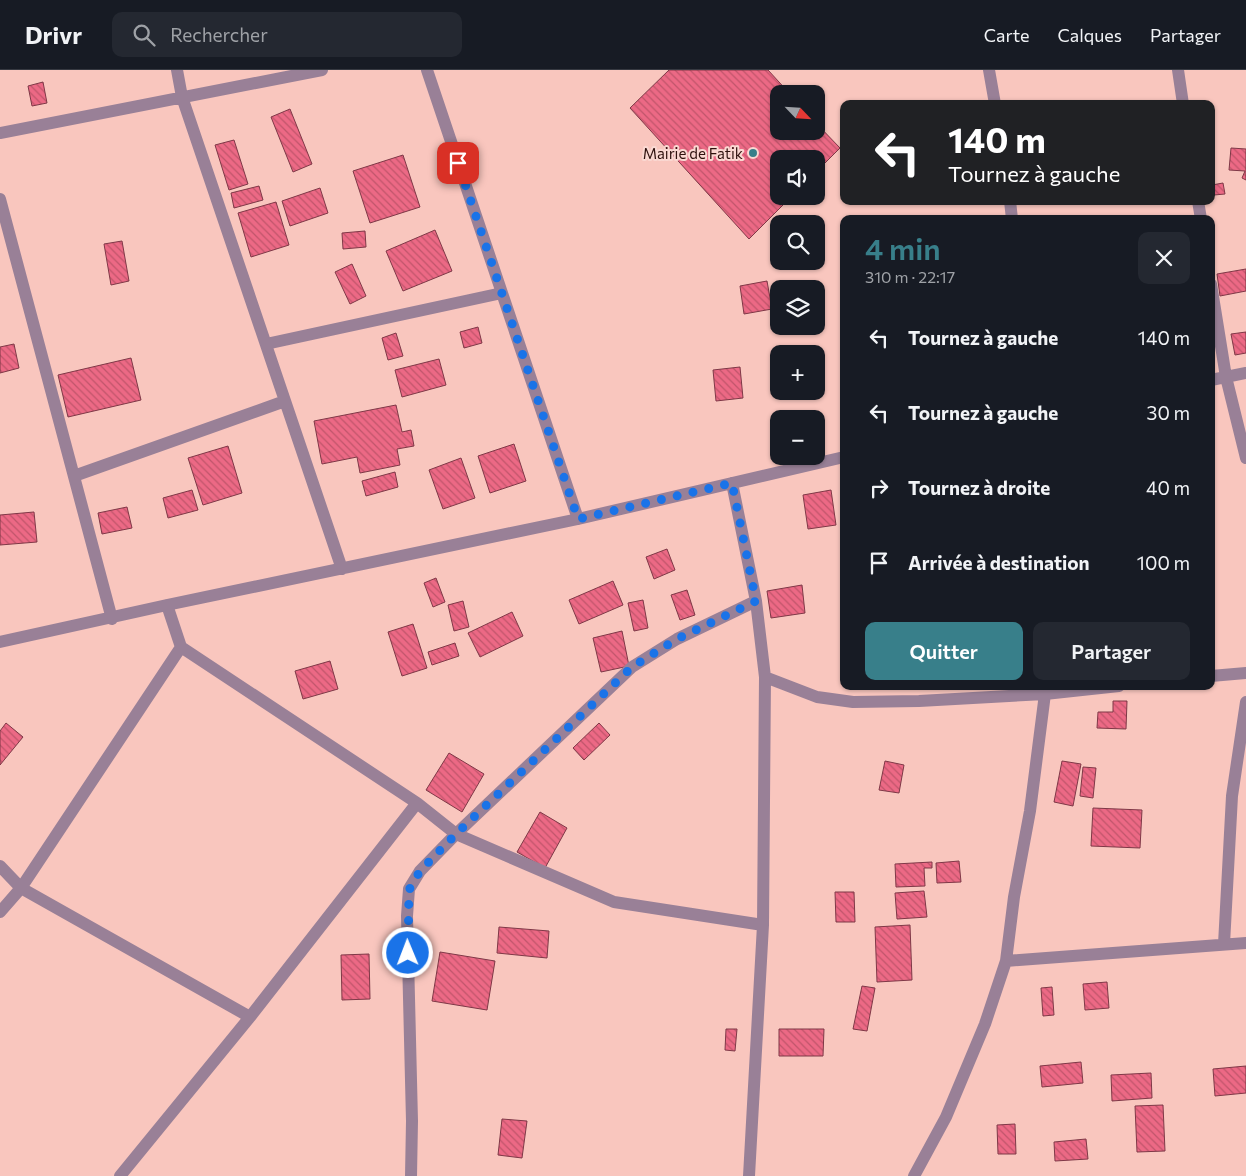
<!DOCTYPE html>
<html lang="fr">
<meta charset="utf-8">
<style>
:root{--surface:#171b24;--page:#242831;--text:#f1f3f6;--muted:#9ea1a6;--line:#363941;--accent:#387f8a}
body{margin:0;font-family:Commissioner,sans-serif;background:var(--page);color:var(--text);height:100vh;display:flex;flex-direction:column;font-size:19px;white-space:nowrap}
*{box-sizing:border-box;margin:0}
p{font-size:16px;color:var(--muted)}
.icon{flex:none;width:28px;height:28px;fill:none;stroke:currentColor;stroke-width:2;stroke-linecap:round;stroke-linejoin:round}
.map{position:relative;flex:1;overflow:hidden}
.sheet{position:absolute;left:840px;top:145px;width:375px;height:475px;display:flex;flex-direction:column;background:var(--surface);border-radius:10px;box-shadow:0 1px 4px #0004}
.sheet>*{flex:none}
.banner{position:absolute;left:840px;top:30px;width:375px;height:105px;border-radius:10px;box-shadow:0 1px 4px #0004;background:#202124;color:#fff;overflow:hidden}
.needle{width:32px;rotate:115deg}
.fabs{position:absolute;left:770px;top:15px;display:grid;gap:10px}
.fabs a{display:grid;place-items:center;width:55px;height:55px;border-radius:10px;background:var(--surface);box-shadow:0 1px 4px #0004;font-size:25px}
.pin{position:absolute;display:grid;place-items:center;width:42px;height:42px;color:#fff;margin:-21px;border-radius:10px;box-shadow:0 2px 8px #0006}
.me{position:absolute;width:55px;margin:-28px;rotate:359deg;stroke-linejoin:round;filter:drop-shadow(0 0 4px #0008)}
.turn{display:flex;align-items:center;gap:18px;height:105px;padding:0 25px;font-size:22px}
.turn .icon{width:65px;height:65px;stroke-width:2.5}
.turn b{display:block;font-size:35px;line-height:42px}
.round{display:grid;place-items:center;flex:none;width:52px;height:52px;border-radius:10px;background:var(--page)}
.head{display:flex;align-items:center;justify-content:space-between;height:85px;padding:0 25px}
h1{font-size:30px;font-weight:600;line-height:38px;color:var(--accent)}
.primary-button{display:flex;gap:10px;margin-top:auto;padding:10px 25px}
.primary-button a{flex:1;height:58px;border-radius:10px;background:var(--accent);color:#fff;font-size:20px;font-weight:600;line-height:58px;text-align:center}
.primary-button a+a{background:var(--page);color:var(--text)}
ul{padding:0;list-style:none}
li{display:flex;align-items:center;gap:15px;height:75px;padding:0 25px}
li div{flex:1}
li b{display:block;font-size:19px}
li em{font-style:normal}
header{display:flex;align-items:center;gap:30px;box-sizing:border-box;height:70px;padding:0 25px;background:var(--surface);border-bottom:1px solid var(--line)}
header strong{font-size:24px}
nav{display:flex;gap:28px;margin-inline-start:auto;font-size:18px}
.search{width:350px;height:45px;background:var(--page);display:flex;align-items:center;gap:12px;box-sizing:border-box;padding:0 18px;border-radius:10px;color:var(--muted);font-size:19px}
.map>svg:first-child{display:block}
.building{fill:url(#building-back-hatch);stroke:#7f3847}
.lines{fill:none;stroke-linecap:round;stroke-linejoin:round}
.minor{stroke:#998097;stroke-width:12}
.route{stroke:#1a73e8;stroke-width:9;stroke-dasharray:0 16.2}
.poi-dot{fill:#387f8a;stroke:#fad8d2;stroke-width:2}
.labels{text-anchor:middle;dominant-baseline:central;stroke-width:4;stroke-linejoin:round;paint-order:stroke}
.poi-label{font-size:15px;fill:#2f110e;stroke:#fad8d2;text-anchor:end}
</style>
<header>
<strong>Drivr</strong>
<div class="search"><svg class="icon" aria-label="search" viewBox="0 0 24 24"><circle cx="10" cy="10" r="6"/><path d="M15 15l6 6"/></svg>Rechercher</div>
<nav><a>Carte</a><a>Calques</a><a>Partager</a></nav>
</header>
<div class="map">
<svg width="1246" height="1106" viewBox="0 0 1246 1106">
<defs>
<pattern id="building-back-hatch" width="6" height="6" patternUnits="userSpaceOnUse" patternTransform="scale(1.25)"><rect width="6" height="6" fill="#ec6985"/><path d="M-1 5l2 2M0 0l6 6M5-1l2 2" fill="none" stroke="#c0556b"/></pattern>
</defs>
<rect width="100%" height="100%" fill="#f9c6be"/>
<path class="building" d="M 669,0 L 768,0 L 790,24 L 779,24 L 779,61 L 816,61 L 816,53 L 840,78 L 816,102 L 816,89 L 779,89 L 779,126 L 792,126 L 749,169 L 630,38 Z
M 43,12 L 47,33 L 32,36 L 28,16 Z
M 290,39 L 312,94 L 293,102 L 271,47 Z
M 234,70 L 248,114 L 229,120 L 215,75 Z
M 1231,78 L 1246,79 L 1246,110 L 1242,108 L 1245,101 L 1229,100 Z
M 403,85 L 420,137 L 370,153 L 353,101 Z
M 1223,113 L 1225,124 L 1214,125 L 1212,115 Z
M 259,116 L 263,130 L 234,138 L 231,123 Z
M 320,118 L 328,143 L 290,156 L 282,131 Z
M 276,132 L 289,175 L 251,187 L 238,143 Z
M 435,160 L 452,201 L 403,221 L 386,181 Z
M 365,161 L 366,177 L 343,179 L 342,163 Z
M 122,171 L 129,211 L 111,215 L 104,174 Z
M 352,194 L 366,226 L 350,234 L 335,202 Z
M 1246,199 L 1246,221 L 1220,226 L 1217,204 Z
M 767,211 L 772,239 L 744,244 L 740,216 Z
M 478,257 L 482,273 L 464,278 L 460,262 Z
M 1246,262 L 1246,283 L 1235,285 L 1231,264 Z
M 396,263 L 403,286 L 388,290 L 382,268 Z
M 14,274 L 19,298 L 0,303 L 0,277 Z
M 131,288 L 141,330 L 68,347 L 58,305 Z
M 439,289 L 446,315 L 402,327 L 395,300 Z
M 740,297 L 743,328 L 716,331 L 713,300 Z
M 396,335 L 402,362 L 411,360 L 414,376 L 397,379 L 400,395 L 360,403 L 357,387 L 322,394 L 314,351 Z
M 514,374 L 526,411 L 490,423 L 478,386 Z
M 228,376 L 242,423 L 203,435 L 188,388 Z
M 461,388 L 475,428 L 443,439 L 429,400 Z
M 395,402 L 398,417 L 366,426 L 362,411 Z
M 192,420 L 198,440 L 168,448 L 163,428 Z
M 831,420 L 836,455 L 808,459 L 803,425 Z
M 127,437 L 132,458 L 102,464 L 98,443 Z
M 34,442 L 37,472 L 0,475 L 0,445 Z
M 667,479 L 675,500 L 654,509 L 646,487 Z
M 436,508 L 445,532 L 433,537 L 424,513 Z
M 613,511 L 623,535 L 579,554 L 569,530 Z
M 802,515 L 805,543 L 771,548 L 767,521 Z
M 687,520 L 695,545 L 680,550 L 671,525 Z
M 643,530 L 648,558 L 634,561 L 628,533 Z
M 463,531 L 469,557 L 454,561 L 448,535 Z
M 512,542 L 523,566 L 480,587 L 468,563 Z
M 413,554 L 427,598 L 402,606 L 388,562 Z
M 622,561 L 629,596 L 601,602 L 593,568 Z
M 455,573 L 459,586 L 432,595 L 428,582 Z
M 330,591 L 338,619 L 303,629 L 295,601 Z
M 1113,631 L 1127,631 L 1126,659 L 1097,658 L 1098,642 L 1113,642 Z
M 6,653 L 23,667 L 0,695 L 0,661 Z
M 599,653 L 610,665 L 584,690 L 573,678 Z
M 449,683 L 484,704 L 462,742 L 426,720 Z
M 885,691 L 904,695 L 899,723 L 879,720 Z
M 1062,691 L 1081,694 L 1073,736 L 1054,732 Z
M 1083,697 L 1096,698 L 1093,728 L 1080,726 Z
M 1093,738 L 1142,740 L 1140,778 L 1091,776 Z
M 540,742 L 567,758 L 545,798 L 517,782 Z
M 959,791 L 961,812 L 937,813 L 936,793 Z
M 932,792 L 932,798 L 924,798 L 925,816 L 896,817 L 895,794 Z
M 924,821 L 927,847 L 897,849 L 895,823 Z
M 835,822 L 854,822 L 855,852 L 836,852 Z
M 910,855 L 912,910 L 877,912 L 875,857 Z
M 499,857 L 549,861 L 547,888 L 497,883 Z
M 440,882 L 495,891 L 487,940 L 432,931 Z
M 369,884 L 370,929 L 342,930 L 341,885 Z
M 1107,912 L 1109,938 L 1085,940 L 1083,914 Z
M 862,916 L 875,918 L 867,961 L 853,959 Z
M 1052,917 L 1054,945 L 1043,946 L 1041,918 Z
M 726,959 L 737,959 L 735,981 L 725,980 Z
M 779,959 L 824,959 L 823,986 L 779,986 Z
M 1081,992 L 1083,1013 L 1042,1017 L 1040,996 Z
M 1246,996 L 1246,1023 L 1215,1026 L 1213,999 Z
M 1151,1003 L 1152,1028 L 1112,1031 L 1111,1005 Z
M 1163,1035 L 1165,1081 L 1137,1082 L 1135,1036 Z
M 502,1049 L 527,1051 L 522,1088 L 498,1085 Z
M 1015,1054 L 1016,1084 L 998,1084 L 997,1055 Z
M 1086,1069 L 1088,1089 L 1055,1091 L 1054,1072 Z"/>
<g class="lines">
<path class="minor" d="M 177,0 L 182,27 L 342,499
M 427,0 L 578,449
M 989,0 L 995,34
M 1178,0 L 1183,34
M 0,63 L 322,0
M 0,129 L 112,549
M 1010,131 L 1012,149
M 1198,131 L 1201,149
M 1211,214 L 1226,307 L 1246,388
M 266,274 L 502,223
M 1211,310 L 1246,303
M 74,406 L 285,331
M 732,413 L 756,531 L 765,607 L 763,855 L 749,1106
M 167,535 L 181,577 L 417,733 L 456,764 L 614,832 L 763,855
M 0,572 L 167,535 L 578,449 L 844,387
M 1211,606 L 1246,603
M 765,607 L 817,627 L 853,632 L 919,631 L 1045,624 L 1119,616
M 0,796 L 21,818 L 250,947
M 0,842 L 21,818 L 181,577
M 1224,874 L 1232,726 L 1246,632
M 1006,891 L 1246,873
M 120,1106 L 250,947 L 417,733
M 411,1106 L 412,1051 L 407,846 L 409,819 L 420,801 L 456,764 L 632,597 L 677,569 L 756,531
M 914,1106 L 946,1047 L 985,954 L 1006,891 L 1014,827 L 1030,741 L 1046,616"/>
</g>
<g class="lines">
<path class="route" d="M 408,883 L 409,820 L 420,801 L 456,764 L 632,597 L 677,569 L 756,531 L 732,413 L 578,449 L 458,93"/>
</g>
<circle class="poi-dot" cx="753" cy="83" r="5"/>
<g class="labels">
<g class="poi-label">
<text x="743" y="83">Mairie de Fatik</text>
</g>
</g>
</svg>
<div class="fabs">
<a><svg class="needle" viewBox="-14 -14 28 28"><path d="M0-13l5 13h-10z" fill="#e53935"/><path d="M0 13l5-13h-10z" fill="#9ea1a6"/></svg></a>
<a><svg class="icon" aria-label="sound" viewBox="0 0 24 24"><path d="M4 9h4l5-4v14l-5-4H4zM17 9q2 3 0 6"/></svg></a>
<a><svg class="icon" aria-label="search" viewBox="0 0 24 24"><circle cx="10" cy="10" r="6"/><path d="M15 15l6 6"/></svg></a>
<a><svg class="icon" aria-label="layers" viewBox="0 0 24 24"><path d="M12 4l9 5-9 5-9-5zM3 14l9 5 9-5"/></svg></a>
<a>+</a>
<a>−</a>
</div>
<div class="pin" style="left:458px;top:93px;background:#d93025"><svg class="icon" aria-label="arrive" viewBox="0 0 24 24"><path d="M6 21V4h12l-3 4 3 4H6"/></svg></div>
<svg class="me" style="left:408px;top:883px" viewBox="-20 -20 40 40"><circle r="17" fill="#1a73e8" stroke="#fff" stroke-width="3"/><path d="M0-11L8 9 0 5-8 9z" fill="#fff"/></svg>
<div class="banner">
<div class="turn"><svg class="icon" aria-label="left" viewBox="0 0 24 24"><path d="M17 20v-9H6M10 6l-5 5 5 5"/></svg><div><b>140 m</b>Tournez à gauche</div></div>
</div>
<section class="sheet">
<div class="head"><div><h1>4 min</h1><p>310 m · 22:17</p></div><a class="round"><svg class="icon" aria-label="close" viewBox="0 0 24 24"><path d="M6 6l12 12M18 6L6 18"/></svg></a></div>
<ul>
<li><svg class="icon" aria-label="left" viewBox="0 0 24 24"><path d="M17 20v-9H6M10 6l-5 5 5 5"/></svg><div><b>Tournez à gauche</b></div><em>140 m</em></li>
<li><svg class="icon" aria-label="left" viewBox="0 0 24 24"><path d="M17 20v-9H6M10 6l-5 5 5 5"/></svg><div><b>Tournez à gauche</b></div><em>30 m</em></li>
<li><svg class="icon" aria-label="right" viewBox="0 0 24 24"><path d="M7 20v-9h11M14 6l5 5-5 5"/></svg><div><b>Tournez à droite</b></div><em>40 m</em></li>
<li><svg class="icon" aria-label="arrive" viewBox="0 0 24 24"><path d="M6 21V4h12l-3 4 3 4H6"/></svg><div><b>Arrivée à destination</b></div><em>100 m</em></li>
</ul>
<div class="primary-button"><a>Quitter</a><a>Partager</a></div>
</section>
</div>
